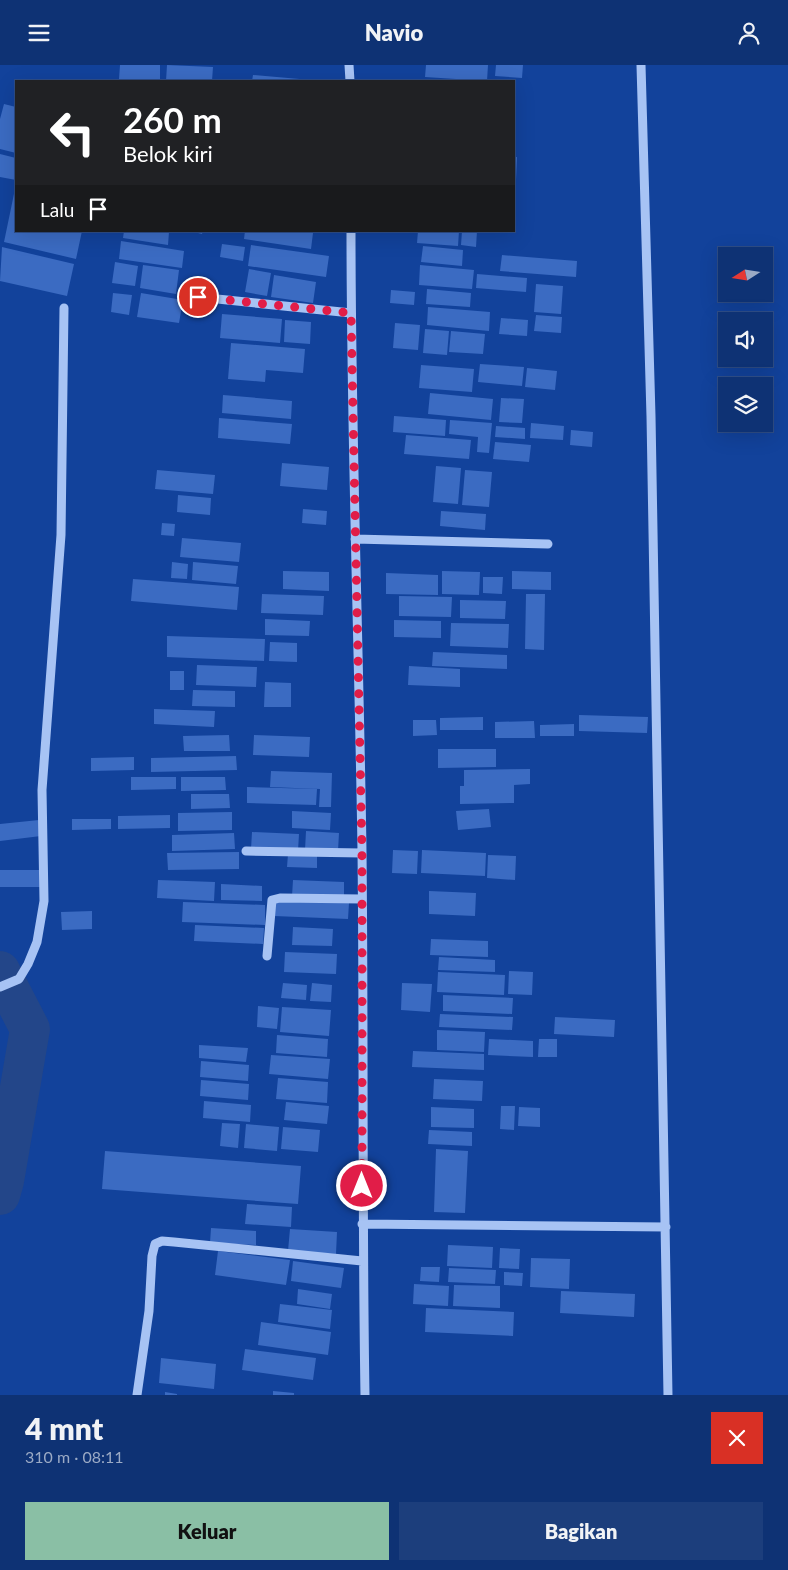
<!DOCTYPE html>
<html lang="id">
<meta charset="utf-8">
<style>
:root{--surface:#0e3274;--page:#1c3e7c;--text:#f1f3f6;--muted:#9baac5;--line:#2e4d86;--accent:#8abfa5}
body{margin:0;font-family:Lato,sans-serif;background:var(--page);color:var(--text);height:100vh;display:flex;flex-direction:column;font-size:19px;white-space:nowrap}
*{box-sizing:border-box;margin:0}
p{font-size:16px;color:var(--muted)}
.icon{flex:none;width:28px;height:28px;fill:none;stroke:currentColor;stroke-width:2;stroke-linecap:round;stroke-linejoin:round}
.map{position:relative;height:1330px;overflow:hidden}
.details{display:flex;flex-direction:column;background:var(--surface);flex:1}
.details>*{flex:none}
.banner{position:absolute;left:15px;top:15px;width:500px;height:152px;border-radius:0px;box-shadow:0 5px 20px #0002,0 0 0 1px var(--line);background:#202124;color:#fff;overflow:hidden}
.needle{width:32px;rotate:258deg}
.controls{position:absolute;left:718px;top:182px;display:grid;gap:10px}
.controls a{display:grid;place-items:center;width:55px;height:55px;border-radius:0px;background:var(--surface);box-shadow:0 5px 20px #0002,0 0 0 1px var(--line);font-size:25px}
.pin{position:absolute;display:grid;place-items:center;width:42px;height:42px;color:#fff;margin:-21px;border:2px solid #fff;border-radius:50%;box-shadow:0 1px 5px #0007}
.me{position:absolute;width:55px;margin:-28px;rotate:0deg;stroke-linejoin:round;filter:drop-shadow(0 0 4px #0008)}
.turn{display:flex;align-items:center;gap:18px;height:105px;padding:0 25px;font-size:22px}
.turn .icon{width:65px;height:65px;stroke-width:2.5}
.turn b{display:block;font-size:35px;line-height:42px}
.then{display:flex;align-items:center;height:48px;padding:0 25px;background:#0003;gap:10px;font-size:19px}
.round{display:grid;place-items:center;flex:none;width:52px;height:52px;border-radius:0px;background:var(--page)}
.head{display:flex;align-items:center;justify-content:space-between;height:85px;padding:0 25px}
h1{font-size:30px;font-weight:800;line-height:38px}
.primary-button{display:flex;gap:10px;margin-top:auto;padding:10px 25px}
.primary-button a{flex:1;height:58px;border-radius:0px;background:var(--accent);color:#111;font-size:20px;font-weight:800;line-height:58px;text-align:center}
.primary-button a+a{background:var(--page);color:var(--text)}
header{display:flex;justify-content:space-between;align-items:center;height:65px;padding:0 25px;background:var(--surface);font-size:22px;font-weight:800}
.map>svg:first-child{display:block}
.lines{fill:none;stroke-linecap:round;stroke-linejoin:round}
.river{stroke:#234689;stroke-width:40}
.building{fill:#3b6bc2}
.minor{stroke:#a7c3f4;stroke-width:9}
.route{stroke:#e11d48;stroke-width:9;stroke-dasharray:0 16.2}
</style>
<header><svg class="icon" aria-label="menu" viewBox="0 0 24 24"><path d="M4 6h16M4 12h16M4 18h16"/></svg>Navio<svg class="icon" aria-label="person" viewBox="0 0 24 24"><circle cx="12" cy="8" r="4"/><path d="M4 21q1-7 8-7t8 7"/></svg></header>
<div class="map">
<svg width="788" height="1330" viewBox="0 0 788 1330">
<rect width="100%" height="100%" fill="#12429b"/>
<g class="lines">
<path class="river" d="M 0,906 L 30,964 L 4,1116 L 0,1130"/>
</g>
<path class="building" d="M 120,0 L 160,0 L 160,16 L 119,14 Z
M 167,0 L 213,2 L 212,16 L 166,16 Z
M 426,0 L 488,0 L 487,16 L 425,12 Z
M 496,0 L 523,0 L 522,13 L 495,11 Z
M 253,10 L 311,15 L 311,16 L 252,16 Z
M 4,39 L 16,42 L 16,88 L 0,84 L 0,54 Z
M 0,89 L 16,93 L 16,115 L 0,112 Z
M 514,92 L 517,92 L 516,115 L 514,115 Z
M 15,124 L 16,166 L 82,166 L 76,194 L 4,177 Z
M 124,166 L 169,167 L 168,180 L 123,173 Z
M 190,166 L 203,166 L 202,169 Z
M 245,166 L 313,168 L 311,184 L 244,174 Z
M 418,166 L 459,166 L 458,181 L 417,178 Z
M 462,166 L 477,166 L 476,182 L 461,180 Z
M 121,176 L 184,186 L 182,203 L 119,194 Z
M 222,179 L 245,182 L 243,196 L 220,192 Z
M 251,180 L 329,191 L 326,212 L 248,201 Z
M 423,181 L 463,185 L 462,201 L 421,197 Z
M 2,182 L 74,199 L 67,231 L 0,216 Z
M 502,190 L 577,196 L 576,212 L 500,206 Z
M 115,197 L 138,201 L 135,221 L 112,218 Z
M 143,200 L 179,205 L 176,229 L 140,223 Z
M 420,200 L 474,205 L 472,224 L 419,220 Z
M 249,204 L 271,208 L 267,231 L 245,227 Z
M 477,209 L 527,213 L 526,227 L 476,223 Z
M 274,210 L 316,217 L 313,238 L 271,232 Z
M 536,219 L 563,221 L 561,249 L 534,247 Z
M 427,224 L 471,228 L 470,242 L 426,239 Z
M 391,225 L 415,227 L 414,240 L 390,238 Z
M 113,228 L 132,230 L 129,250 L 111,247 Z
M 141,228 L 183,235 L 179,258 L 137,252 Z
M 428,242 L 490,247 L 489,266 L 427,260 Z
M 222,249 L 282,254 L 280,278 L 220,273 Z
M 536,250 L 562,252 L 561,268 L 534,266 Z
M 501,253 L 528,255 L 527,271 L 499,269 Z
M 285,255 L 311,257 L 310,279 L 284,277 Z
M 395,258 L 420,260 L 418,285 L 393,283 Z
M 425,264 L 449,266 L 447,290 L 423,288 Z
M 451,266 L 485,269 L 483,289 L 449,287 Z
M 231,278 L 305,284 L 303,308 L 266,305 L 265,317 L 228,314 Z
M 480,299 L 524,302 L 522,321 L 478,317 Z
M 421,300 L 474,304 L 472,327 L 419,323 Z
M 527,303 L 557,306 L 555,325 L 525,322 Z
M 430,328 L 493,334 L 491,355 L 428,349 Z
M 223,330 L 292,336 L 291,354 L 222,348 Z
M 501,333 L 524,334 L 522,358 L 499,357 Z
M 394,351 L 446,355 L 445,371 L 393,367 Z
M 219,353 L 292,359 L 290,379 L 218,373 Z
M 450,355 L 492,358 L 489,388 L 477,387 L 478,372 L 449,369 Z
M 531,358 L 564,361 L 563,375 L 530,373 Z
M 496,361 L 525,363 L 525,374 L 495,372 Z
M 571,365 L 593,367 L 592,382 L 570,380 Z
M 406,370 L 471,375 L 469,394 L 404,389 Z
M 495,377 L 531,380 L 529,397 L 493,394 Z
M 282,398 L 329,402 L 327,425 L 280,421 Z
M 436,401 L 461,403 L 458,439 L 433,437 Z
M 157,405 L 215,410 L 213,429 L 155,424 Z
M 465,405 L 492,407 L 489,442 L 462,440 Z
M 178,430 L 211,433 L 210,450 L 177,447 Z
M 303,444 L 327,446 L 326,460 L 302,458 Z
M 441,446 L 486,449 L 485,465 L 440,461 Z
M 162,458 L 175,459 L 174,471 L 161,470 Z
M 182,473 L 241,478 L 239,497 L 180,492 Z
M 172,497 L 188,499 L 187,514 L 171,513 Z
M 193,497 L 238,501 L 236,519 L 192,515 Z
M 283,506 L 329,507 L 329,526 L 283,524 Z
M 442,506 L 480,507 L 479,530 L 442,529 Z
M 512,506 L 551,507 L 551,525 L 512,524 Z
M 386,508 L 438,510 L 438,530 L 386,529 Z
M 483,512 L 503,512 L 502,529 L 483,528 Z
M 133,514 L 239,522 L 237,545 L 131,536 Z
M 262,529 L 324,531 L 323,550 L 261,548 Z
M 526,529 L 545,529 L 544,585 L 525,584 Z
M 399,531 L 452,532 L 451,552 L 399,551 Z
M 460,535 L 506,536 L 505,554 L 460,553 Z
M 265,554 L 310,556 L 309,571 L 265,570 Z
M 394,555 L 441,556 L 441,573 L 394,572 Z
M 451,558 L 509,559 L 508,583 L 450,581 Z
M 167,571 L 265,574 L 264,596 L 167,592 Z
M 270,577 L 297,578 L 297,597 L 269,596 Z
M 433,587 L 507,590 L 507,604 L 432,601 Z
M 197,600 L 257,602 L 256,622 L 196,620 Z
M 409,601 L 460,604 L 460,622 L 408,620 Z
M 170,606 L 184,606 L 184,625 L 170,625 Z
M 265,617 L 291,618 L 291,642 L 264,642 Z
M 193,625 L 235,626 L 235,642 L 192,641 Z
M 154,644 L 215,646 L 214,662 L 154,659 Z
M 579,650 L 648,652 L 647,668 L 579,666 Z
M 483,652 L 483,665 L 440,665 L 440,653 Z
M 413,655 L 436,655 L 437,670 L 413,671 Z
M 534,656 L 535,673 L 495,673 L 495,657 Z
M 574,659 L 574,671 L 540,671 L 540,660 Z
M 229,670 L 230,686 L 184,686 L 183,671 Z
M 254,670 L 310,672 L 309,692 L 253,690 Z
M 438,684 L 496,684 L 496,702 L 438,703 Z
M 236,691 L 237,705 L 151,707 L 151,693 Z
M 134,692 L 134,705 L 91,706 L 91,693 Z
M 530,704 L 530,719 L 514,720 L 514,738 L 460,739 L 460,721 L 464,721 L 464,705 Z
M 271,706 L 332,708 L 331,742 L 319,742 L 320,724 L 270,722 Z
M 131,712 L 176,712 L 176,724 L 131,725 Z
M 181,712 L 225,712 L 226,725 L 181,726 Z
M 247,722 L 317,724 L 316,740 L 247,738 Z
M 191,729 L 229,729 L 230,743 L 191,744 Z
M 489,744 L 491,762 L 458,765 L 456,746 Z
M 292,746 L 331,748 L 330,765 L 292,763 Z
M 232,747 L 232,765 L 178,766 L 178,748 Z
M 170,750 L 170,763 L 118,764 L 118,751 Z
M 72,754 L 111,754 L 111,764 L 72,765 Z
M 39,755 L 41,771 L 0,776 L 0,759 Z
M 306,766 L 339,768 L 338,786 L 305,785 Z
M 252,767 L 299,769 L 298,786 L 251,784 Z
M 234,768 L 235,784 L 172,786 L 172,770 Z
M 393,785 L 418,786 L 417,809 L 392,808 Z
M 422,785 L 486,788 L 485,811 L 421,808 Z
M 239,787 L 239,804 L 168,805 L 167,788 Z
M 288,789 L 317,790 L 317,803 L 287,802 Z
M 488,790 L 516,791 L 515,815 L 487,813 Z
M 0,805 L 44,805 L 44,822 L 0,822 Z
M 158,815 L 215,817 L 214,836 L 157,833 Z
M 293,815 L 344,817 L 344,833 L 292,831 Z
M 221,819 L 262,821 L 262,836 L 221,835 Z
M 429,826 L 476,828 L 475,851 L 429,849 Z
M 275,835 L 349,838 L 348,854 L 274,851 Z
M 183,837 L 265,840 L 265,860 L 182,857 Z
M 92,846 L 92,864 L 62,865 L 61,847 Z
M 195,860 L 264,863 L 263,879 L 194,876 Z
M 293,862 L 333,864 L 332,881 L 292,880 Z
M 431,874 L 488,876 L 488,892 L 430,890 Z
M 285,887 L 337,889 L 336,909 L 284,907 Z
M 439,892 L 495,895 L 495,907 L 438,905 Z
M 509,906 L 533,907 L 532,930 L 508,929 Z
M 438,907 L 505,910 L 504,930 L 437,927 Z
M 283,918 L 307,920 L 306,935 L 281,933 Z
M 312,918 L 332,920 L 331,937 L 310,936 Z
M 402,918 L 432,919 L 430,947 L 401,945 Z
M 443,930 L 513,933 L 512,949 L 443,946 Z
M 258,941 L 279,943 L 277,964 L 257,962 Z
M 282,942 L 331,945 L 329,971 L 280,967 Z
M 440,949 L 513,952 L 512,965 L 439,962 Z
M 555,952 L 615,955 L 614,972 L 554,969 Z
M 437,965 L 485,967 L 484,987 L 437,985 Z
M 277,970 L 328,974 L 327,992 L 276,988 Z
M 489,974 L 533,976 L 533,992 L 488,990 Z
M 539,974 L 557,974 L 557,992 L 538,992 Z
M 199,980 L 248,983 L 246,997 L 199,993 Z
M 413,986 L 484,989 L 484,1005 L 412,1002 Z
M 271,990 L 330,994 L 328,1014 L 269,1009 Z
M 201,996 L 249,1000 L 248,1016 L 200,1012 Z
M 278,1013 L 328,1017 L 327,1038 L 276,1034 Z
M 434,1014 L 483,1016 L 482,1036 L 433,1034 Z
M 201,1015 L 249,1019 L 248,1035 L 200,1031 Z
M 204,1036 L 251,1040 L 250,1057 L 203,1053 Z
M 286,1037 L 329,1041 L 327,1059 L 284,1055 Z
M 501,1041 L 515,1041 L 514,1065 L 500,1064 Z
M 431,1042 L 474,1044 L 474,1063 L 431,1062 Z
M 519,1042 L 540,1043 L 540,1062 L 518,1061 Z
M 222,1058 L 240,1059 L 238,1083 L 220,1081 Z
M 246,1059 L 279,1062 L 277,1086 L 244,1083 Z
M 283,1062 L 320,1065 L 318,1087 L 281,1084 Z
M 429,1065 L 472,1067 L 472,1081 L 428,1079 Z
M 436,1084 L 468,1086 L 465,1148 L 434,1147 Z
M 105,1086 L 301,1101 L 298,1139 L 102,1124 Z
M 247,1139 L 292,1142 L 291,1162 L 245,1159 Z
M 211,1163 L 256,1166 L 256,1180 L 210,1178 Z
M 290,1164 L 337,1167 L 336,1189 L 288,1186 Z
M 448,1180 L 493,1182 L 492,1203 L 447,1201 Z
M 500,1183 L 520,1184 L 519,1204 L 499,1203 Z
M 218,1186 L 290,1195 L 286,1220 L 215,1210 Z
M 531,1193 L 570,1194 L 569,1224 L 530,1222 Z
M 293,1196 L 344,1203 L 341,1223 L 291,1216 Z
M 421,1202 L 440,1202 L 439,1217 L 420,1216 Z
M 449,1203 L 496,1205 L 495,1219 L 448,1217 Z
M 504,1207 L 523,1208 L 522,1221 L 504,1220 Z
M 414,1219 L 449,1221 L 448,1241 L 413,1239 Z
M 454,1220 L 500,1221 L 500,1243 L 453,1241 Z
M 298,1224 L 332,1229 L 330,1244 L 297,1239 Z
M 561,1226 L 635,1229 L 634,1252 L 560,1248 Z
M 280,1239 L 332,1245 L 330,1264 L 278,1257 Z
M 426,1243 L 514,1247 L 513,1271 L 425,1267 Z
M 261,1257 L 331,1267 L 328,1290 L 258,1280 Z
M 245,1284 L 316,1293 L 313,1315 L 242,1305 Z
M 161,1293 L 216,1299 L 214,1324 L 159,1318 Z
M 273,1326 L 294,1328 L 294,1330 L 273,1330 Z
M 165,1327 L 177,1329 L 177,1330 L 165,1330 Z"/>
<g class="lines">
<path class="minor" d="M 349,0 L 350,16
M 641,0 L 651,351 L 668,1330
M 351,166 C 351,373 359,579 362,786 C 364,967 362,1149 365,1330
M 198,232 L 351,248
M 355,474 L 548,479
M 246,786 L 362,788
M 267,891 L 272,835 L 280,833 L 362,834
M 0,922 L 19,914 L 28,899 L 37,877 L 44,836 L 42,725 L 61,470 L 64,243
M 362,1159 L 666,1162
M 137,1330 L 149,1246 L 152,1191 L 155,1179 L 162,1176 L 174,1177 L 362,1196"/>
</g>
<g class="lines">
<path class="route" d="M 198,232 L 351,248 L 362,788 L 362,1121"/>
</g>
</svg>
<div class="controls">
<a><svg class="needle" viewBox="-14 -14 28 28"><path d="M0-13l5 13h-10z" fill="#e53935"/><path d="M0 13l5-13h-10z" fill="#9baac5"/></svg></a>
<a><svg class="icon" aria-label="sound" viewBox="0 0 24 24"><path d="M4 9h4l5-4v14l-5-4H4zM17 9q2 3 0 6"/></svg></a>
<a><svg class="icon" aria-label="layers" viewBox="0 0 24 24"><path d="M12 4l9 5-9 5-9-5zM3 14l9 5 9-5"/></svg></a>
</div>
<div class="pin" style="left:198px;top:232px;background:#d93025"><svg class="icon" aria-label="arrive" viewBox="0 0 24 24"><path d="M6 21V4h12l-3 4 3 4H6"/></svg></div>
<svg class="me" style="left:362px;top:1121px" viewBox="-20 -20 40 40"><circle r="17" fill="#e11d48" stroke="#fff" stroke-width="3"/><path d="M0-11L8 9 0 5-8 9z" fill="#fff"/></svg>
<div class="banner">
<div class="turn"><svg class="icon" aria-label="left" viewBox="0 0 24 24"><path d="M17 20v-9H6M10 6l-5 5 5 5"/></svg><div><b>260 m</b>Belok kiri</div></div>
<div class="then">Lalu<svg class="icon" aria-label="arrive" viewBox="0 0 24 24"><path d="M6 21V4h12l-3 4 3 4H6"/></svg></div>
</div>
</div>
<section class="details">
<div class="head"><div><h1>4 mnt</h1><p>310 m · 08:11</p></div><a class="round" style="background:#d93025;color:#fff"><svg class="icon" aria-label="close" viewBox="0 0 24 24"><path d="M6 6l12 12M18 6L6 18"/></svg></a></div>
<div class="primary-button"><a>Keluar</a><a>Bagikan</a></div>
</section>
